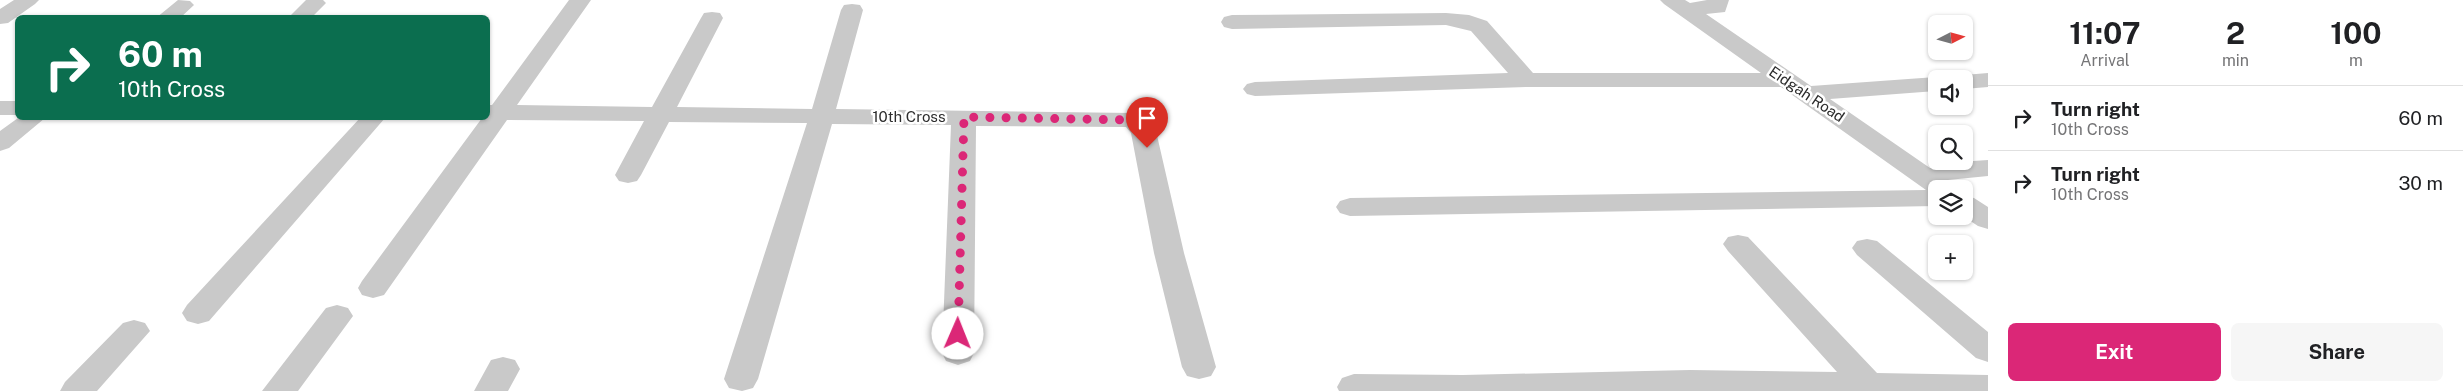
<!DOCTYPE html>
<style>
:root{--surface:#fff;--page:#f6f6f6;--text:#202124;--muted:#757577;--line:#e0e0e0;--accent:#db2777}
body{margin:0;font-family:"Public Sans",sans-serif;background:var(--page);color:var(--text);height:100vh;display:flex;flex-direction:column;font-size:19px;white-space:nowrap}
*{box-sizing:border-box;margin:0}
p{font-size:16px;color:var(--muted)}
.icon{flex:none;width:28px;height:28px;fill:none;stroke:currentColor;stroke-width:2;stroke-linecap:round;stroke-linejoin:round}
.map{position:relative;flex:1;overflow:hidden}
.details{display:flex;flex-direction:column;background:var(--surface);width:475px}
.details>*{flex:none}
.banner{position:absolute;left:15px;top:15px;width:475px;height:105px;border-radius:8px;box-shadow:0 1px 4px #0004;background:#0b6e4f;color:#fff;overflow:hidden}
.needle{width:32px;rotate:84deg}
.controls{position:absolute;left:1928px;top:15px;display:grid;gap:10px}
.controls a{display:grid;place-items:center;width:45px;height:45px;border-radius:8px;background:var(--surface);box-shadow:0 1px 4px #0004;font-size:25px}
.pin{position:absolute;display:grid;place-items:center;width:42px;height:42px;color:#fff;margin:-51px -21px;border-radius:50% 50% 50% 0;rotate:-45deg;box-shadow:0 0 5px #0007}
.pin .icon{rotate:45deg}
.me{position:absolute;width:55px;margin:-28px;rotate:1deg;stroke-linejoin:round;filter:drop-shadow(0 0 4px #0008)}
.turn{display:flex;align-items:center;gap:18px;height:105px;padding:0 20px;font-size:22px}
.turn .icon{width:65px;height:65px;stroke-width:2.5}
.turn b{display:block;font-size:35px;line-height:42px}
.eta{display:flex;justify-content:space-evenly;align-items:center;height:85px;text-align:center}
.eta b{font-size:30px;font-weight:700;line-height:35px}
.action{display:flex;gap:10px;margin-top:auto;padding:10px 20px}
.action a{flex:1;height:58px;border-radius:8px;background:var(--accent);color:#fff;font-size:20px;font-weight:700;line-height:58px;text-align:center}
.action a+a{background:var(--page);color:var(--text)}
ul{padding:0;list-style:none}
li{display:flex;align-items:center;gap:15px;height:65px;padding:0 20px;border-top:1px solid var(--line)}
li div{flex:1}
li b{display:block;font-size:19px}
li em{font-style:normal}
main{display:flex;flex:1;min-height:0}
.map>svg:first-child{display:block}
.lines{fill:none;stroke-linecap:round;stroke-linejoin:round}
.minor{fill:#c9c9c9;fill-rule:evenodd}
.route{stroke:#db2777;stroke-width:9;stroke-dasharray:0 16.2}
.labels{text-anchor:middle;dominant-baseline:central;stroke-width:5;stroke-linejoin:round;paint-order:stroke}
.street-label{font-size:15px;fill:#2c2c2c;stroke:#fff}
</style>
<main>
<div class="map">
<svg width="1988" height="391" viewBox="0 0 1988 391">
<rect width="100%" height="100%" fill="#fff"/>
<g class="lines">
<path class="minor" d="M 14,0 L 39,0 L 35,4 L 8,23 L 0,24 L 0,9 Z
M 178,0 L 190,1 L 194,5 L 180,18 L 156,18 Z
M 306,0 L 323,0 L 326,3 L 311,18 L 288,18 Z
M 569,0 L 591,0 L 517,105 L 652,107 L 701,18 L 704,13 L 712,12 L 720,13 L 723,18 L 677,107 L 812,109 L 841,10 L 844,5 L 852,4 L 860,5 L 863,10 L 836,109 L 1133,113 L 1142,115 L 1156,131 L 1184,253 L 1216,367 L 1211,376 L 1199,379 L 1187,376 L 1182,367 L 1154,253 L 1131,133 L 1126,127 L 976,126 L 974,353 L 970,361 L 958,365 L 946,361 L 942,353 L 951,125 L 832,124 L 758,379 L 753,388 L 742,391 L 729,388 L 724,379 L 807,123 L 669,122 L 641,175 L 637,181 L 628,183 L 619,181 L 615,175 L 644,121 L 507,120 L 384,295 L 373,298 L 362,295 L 358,288 L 362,281 L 482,118 L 480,118 L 488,118 L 488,105 L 492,105 Z
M 1660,0 L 1685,0 L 1690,3 L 1707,0 L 1729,0 L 1725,12 L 1706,14 L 1811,86 L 1936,77 L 1944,79 L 1936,79 L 1936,91 L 1830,99 L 1930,168 L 1958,162 L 1988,160 L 1988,176 L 1948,180 L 1956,189 L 1936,189 L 1936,206 L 1350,216 L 1340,213 L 1336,207 L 1340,201 L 1350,198 L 1926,190 L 1781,87 L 1526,87 L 1255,96 L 1247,94 L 1243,89 L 1247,84 L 1255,82 L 1508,73 L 1471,31 L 1446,25 L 1232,29 L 1224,27 L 1221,22 L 1224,17 L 1232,15 L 1446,13 L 1469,15 L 1487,21 L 1533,73 L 1761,73 L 1664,4 Z
M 1988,73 L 1988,87 L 1964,89 L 1964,79 L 1954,79 L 1964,75 Z
M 0,101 L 18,101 L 18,115 L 0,115 Z
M 18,118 L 45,118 L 9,148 L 0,151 L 0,131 Z
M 360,118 L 385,118 L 209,321 L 198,324 L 187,321 L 182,313 L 187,305 Z
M 1964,196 L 1974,198 L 1988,207 L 1988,229 L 1978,226 L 1963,216 Z
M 1738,235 L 1748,237 L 1877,373 L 1988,375 L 1988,391 L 1339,391 L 1337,387 L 1342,378 L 1354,374 L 1463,375 L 1690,370 L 1837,372 L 1728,251 L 1723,244 L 1728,237 Z
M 1867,239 L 1877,241 L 1988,332 L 1988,362 L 1976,358 L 1857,255 L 1852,248 L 1857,241 Z
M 337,305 L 348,308 L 353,316 L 298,391 L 262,391 L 326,308 Z
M 134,320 L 145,323 L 150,331 L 97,391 L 60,391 L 65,382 L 123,323 Z
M 503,357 L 515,360 L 520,369 L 508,391 L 474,391 L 491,360 Z"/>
</g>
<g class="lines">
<path class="route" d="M 958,334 L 964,117 L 1133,120 L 1143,131 L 1147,148"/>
</g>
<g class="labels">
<g class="street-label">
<text transform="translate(1807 94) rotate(34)">Eidgah Road</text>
<text x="909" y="116">10th Cross</text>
</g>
</g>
</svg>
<div class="controls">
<a><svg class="needle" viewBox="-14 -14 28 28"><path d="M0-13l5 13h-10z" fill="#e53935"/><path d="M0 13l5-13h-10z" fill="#757577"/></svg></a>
<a><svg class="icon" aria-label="sound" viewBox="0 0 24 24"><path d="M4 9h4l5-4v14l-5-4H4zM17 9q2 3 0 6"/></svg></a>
<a><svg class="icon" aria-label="search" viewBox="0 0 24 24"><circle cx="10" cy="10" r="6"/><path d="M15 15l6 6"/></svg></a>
<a><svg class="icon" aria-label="layers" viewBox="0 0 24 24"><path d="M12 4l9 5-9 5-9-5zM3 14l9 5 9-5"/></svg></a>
<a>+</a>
</div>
<div class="pin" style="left:1147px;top:148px;background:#d93025"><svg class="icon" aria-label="arrive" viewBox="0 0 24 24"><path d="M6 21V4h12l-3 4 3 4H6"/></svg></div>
<svg class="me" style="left:958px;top:334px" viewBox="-20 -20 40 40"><circle r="19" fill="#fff"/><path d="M0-13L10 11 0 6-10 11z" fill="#db2777"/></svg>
<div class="banner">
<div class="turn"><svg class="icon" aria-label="right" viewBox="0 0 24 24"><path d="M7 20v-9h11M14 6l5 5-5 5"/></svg><div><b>60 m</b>10th Cross</div></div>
</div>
</div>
<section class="details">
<div class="eta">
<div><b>11:07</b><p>Arrival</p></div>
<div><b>2</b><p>min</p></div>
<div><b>100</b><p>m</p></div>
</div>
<ul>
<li><svg class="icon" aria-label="right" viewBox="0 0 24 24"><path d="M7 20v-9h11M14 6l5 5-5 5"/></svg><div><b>Turn right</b><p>10th Cross</p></div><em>60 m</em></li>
<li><svg class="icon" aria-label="right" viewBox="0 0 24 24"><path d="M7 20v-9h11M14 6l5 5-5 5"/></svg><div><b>Turn right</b><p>10th Cross</p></div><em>30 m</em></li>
</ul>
<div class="action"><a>Exit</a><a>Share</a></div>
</section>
</main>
